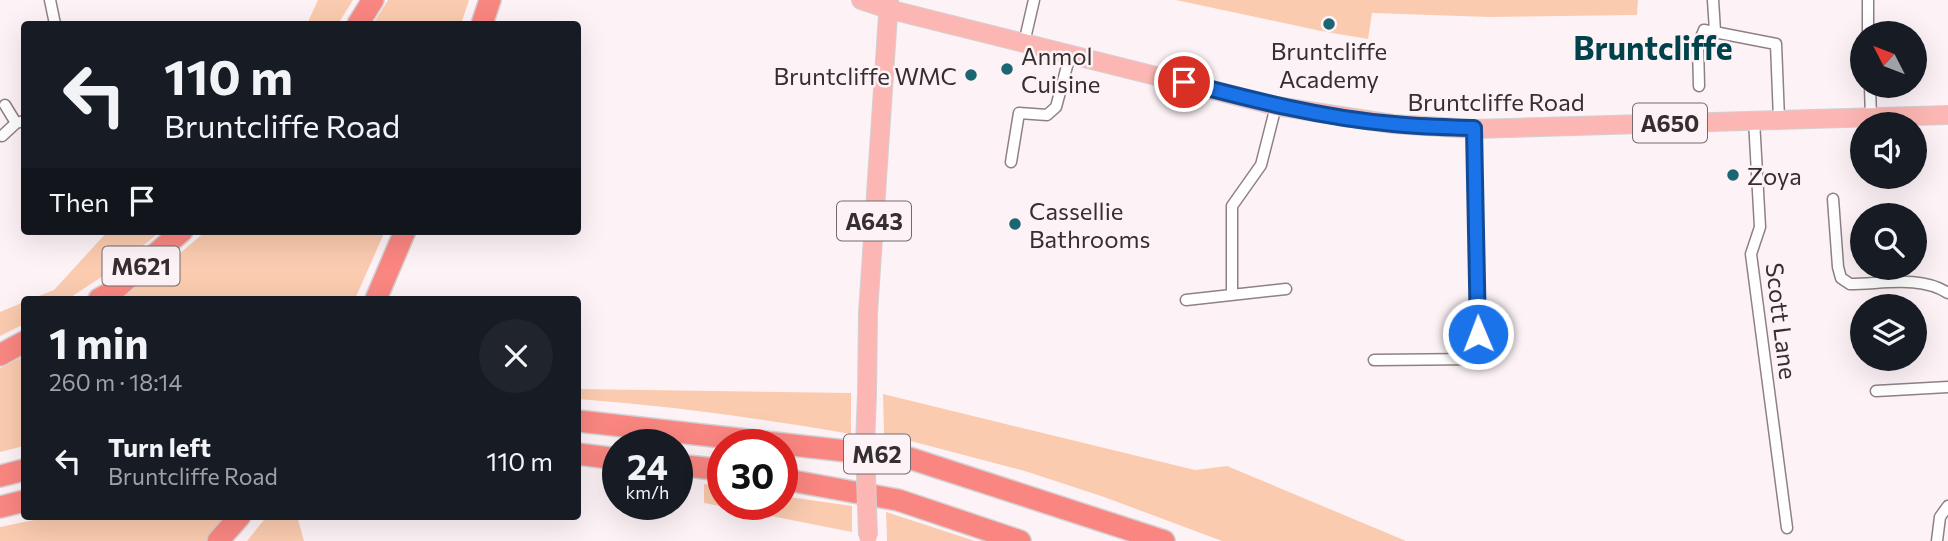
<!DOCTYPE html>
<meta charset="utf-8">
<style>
:root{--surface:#171b24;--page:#20242c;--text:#f1f3f6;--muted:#9ea1a6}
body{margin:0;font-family:Commissioner,sans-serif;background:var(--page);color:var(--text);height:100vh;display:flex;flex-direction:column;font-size:26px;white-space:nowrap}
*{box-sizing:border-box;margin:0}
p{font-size:23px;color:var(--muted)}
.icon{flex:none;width:38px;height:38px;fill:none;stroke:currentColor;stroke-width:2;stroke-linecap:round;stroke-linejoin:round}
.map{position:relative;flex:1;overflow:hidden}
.details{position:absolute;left:21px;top:296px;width:560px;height:224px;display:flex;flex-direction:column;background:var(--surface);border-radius:7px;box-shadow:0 7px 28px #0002}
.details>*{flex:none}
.top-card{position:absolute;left:21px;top:21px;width:560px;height:214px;border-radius:7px;box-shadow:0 7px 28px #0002;background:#171b24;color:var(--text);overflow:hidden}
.needle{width:46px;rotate:312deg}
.buttons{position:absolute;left:1850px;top:21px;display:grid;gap:14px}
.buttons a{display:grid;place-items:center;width:77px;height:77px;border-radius:50%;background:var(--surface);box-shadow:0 7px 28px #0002;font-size:35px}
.speed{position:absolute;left:602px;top:429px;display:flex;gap:14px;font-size:35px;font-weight:700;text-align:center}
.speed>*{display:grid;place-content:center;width:91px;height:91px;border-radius:50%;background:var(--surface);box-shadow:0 7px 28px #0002;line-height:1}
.speed small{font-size:18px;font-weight:400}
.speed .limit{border:10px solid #d22;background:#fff;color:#111}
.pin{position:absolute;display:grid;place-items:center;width:60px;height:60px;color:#fff;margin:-30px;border:4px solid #fff;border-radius:50%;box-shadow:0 2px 7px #0007}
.me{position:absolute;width:77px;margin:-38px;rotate:359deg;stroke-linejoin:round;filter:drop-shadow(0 0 5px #0008)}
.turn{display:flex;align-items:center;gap:24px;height:147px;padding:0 28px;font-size:32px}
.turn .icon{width:91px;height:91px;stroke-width:2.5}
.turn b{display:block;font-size:49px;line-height:60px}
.then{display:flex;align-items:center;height:66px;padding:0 28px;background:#0003;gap:14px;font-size:26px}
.round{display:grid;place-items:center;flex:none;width:74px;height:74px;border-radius:37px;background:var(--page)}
.headline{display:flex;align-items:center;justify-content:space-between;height:119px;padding:0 28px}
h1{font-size:42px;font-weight:700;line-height:52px}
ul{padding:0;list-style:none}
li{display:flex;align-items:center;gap:21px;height:91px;padding:0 28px}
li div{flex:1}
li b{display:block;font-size:26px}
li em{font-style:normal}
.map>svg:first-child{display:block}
.green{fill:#facbaf}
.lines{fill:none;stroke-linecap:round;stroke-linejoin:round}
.minor-casing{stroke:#8f8085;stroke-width:13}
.primary-casing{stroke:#d3d1d2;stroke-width:20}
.motorway-casing{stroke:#d3d1d2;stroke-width:24}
.minor{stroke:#fff;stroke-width:10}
.primary{stroke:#fcb6b3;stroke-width:18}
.motorway{stroke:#fa8681;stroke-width:21}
.primary-bridge-casing{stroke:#d3d1d2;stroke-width:20;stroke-linecap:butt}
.primary-bridge{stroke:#fcb6b3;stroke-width:18}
.route-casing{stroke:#114b97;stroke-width:18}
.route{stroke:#1a73e8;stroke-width:12}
.poi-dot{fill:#1c6671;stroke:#fdf3f7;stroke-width:2.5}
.labels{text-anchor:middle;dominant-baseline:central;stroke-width:5;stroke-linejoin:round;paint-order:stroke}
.shield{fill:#fdf3f7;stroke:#716a6c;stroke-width:2}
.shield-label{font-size:23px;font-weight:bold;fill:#352f31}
.poi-label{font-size:24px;fill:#352f31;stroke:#fdf3f7;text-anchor:start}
.street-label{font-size:24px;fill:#352f31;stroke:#fdf3f7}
.district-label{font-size:32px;font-weight:bold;fill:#00424b;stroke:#fdf3f7}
</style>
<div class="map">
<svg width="1948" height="541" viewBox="0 0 1948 541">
<rect width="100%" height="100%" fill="#fdf3f7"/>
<path class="green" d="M 318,0 L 353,0 L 338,24 L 307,24 Z
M 388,0 L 469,0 L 461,24 L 373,24 Z
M 1176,0 L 1638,0 L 1637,15 L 1489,17 L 1372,13 L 1368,39 L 1321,31 Z
M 108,231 L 161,231 L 121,264 L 68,299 L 31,299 L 54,290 Z
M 206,231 L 385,231 L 355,299 L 118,299 L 164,267 Z
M 24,302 L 24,324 L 0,336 L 0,312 Z
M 24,356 L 24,446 L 0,452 L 0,368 Z
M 578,389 L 851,393 L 851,434 C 760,418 670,406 578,399 Z
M 883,394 L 1195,470 L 1227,466 L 1406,541 L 1222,541 L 1104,497 L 1028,472 L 884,434 Z
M 704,484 L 723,487 L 723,504 L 782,504 L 782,496 L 852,506 L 852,532 L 704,503 Z
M 886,512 L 975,541 L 887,541 Z
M 53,516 L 228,516 L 206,541 L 0,541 L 0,527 Z
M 267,516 L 297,516 L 304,541 L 247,541 Z"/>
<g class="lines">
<g class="minor-casing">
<path id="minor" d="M 50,0 L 55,24
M 1713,0 L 1715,31
M 1868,0 L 1868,33
M 1024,43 L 1034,0
M 1699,86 L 1698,45 L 1704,30 L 1776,44 L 1779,119
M 1870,86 L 1871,118
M 5,105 L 16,123
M 1754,120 L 1760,227 L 1751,254 L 1787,528
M 2,136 L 16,123 L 24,121
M 1011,162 L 1019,113 L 1047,115 L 1056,107 L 1070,55
M 1833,199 L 1838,267 L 1841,278 L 1850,284 C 1882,284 1920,275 1948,293
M 1232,295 L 1232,206 L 1261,165 L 1276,106
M 1186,300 L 1286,289
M 1374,360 L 1478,359 L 1474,129
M 1876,391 L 1948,387
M 1937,541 L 1940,517 L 1948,506"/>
</g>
<g class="primary-casing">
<path id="primary" d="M 861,0 L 888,9 L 1276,106 L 1393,124 L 1474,129 L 1948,115
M 867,394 L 868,313 L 889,0"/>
</g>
<g class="motorway-casing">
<path id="motorway" d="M 358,24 L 373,0
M 482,24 L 490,0
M 99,299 L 112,292 L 182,231
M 376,299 L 405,231
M 0,355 L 24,342
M 578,421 L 909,458 L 1164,541
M 578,454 L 618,459
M 677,465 L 723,470
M 0,476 L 24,470
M 782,479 L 898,500 L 1020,541
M 0,507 L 24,501
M 218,541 L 240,516"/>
</g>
<use href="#minor" class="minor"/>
<use href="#primary" class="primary"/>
<use href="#motorway" class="motorway"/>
<g class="primary-bridge-casing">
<path id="primary-bridge" d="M 867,394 L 865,445 L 868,536"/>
</g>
<use href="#primary-bridge" class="primary-bridge"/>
</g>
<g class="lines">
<g class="route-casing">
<path id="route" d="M 1184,82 C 1253,100 1322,118 1394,124 C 1420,127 1447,127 1474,128 L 1478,334"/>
</g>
<use href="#route" class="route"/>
</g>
<g class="poi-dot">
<circle cx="1329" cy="24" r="7"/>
<circle cx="1007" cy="69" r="7"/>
<circle cx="971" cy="75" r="7"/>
<circle cx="1733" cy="175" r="7"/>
<circle cx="1015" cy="224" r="7"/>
</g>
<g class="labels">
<g class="shield">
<rect x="1633" y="103.5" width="74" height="39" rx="5"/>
<rect x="837" y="201.5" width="74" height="39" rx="5"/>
<rect x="102.5" y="246.5" width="77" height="39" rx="5"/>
<rect x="844" y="434.5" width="66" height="39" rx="5"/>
</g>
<g class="shield-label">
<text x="1670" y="123">A650</text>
<text x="874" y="221">A643</text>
<text x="141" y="266">M621</text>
<text x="877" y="454">M62</text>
</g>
<g class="poi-label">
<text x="1329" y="50" text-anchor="middle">Bruntcliffe<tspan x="1329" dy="28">Academy</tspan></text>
<text x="1021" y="55">Anmol<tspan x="1021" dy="28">Cuisine</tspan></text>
<text x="957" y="75" text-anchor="end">Bruntcliffe WMC</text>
<text x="1747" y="175">Zoya</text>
<text x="1029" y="210">Cassellie<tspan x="1029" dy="28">Bathrooms</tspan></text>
</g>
<g class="street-label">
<text x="1496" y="101">Bruntcliffe Road</text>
<text transform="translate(1782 321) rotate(83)">Scott Lane</text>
</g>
<g class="district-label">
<text x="1653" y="47">Bruntcliffe</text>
</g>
</g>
</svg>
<div class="buttons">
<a><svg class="needle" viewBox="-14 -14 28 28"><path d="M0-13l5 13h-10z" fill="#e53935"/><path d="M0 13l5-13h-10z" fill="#9ea1a6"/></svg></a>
<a><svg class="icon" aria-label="sound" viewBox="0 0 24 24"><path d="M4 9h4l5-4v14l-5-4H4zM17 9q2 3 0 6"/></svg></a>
<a><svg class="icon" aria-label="search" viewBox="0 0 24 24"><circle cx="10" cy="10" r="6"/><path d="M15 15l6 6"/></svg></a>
<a><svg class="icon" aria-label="layers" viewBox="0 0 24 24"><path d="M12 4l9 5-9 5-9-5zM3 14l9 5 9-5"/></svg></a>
</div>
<div class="speed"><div>24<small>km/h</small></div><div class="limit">30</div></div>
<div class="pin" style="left:1184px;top:82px;background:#d93025"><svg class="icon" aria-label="arrive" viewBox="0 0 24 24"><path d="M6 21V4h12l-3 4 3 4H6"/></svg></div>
<svg class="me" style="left:1478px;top:334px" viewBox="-20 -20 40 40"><circle r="17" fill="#1a73e8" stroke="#fff" stroke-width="3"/><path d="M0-11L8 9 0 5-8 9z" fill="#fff"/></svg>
<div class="top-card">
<div class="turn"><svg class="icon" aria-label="left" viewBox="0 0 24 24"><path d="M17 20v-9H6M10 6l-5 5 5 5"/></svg><div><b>110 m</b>Bruntcliffe Road</div></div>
<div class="then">Then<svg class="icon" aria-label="arrive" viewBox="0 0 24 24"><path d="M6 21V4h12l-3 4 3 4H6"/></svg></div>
</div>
<section class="details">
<div class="headline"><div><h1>1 min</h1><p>260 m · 18:14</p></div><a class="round"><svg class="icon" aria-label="close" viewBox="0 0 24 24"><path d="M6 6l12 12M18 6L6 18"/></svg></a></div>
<ul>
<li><svg class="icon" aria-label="left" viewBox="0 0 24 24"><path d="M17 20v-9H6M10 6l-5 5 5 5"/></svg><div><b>Turn left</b><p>Bruntcliffe Road</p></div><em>110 m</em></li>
</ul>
</section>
</div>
